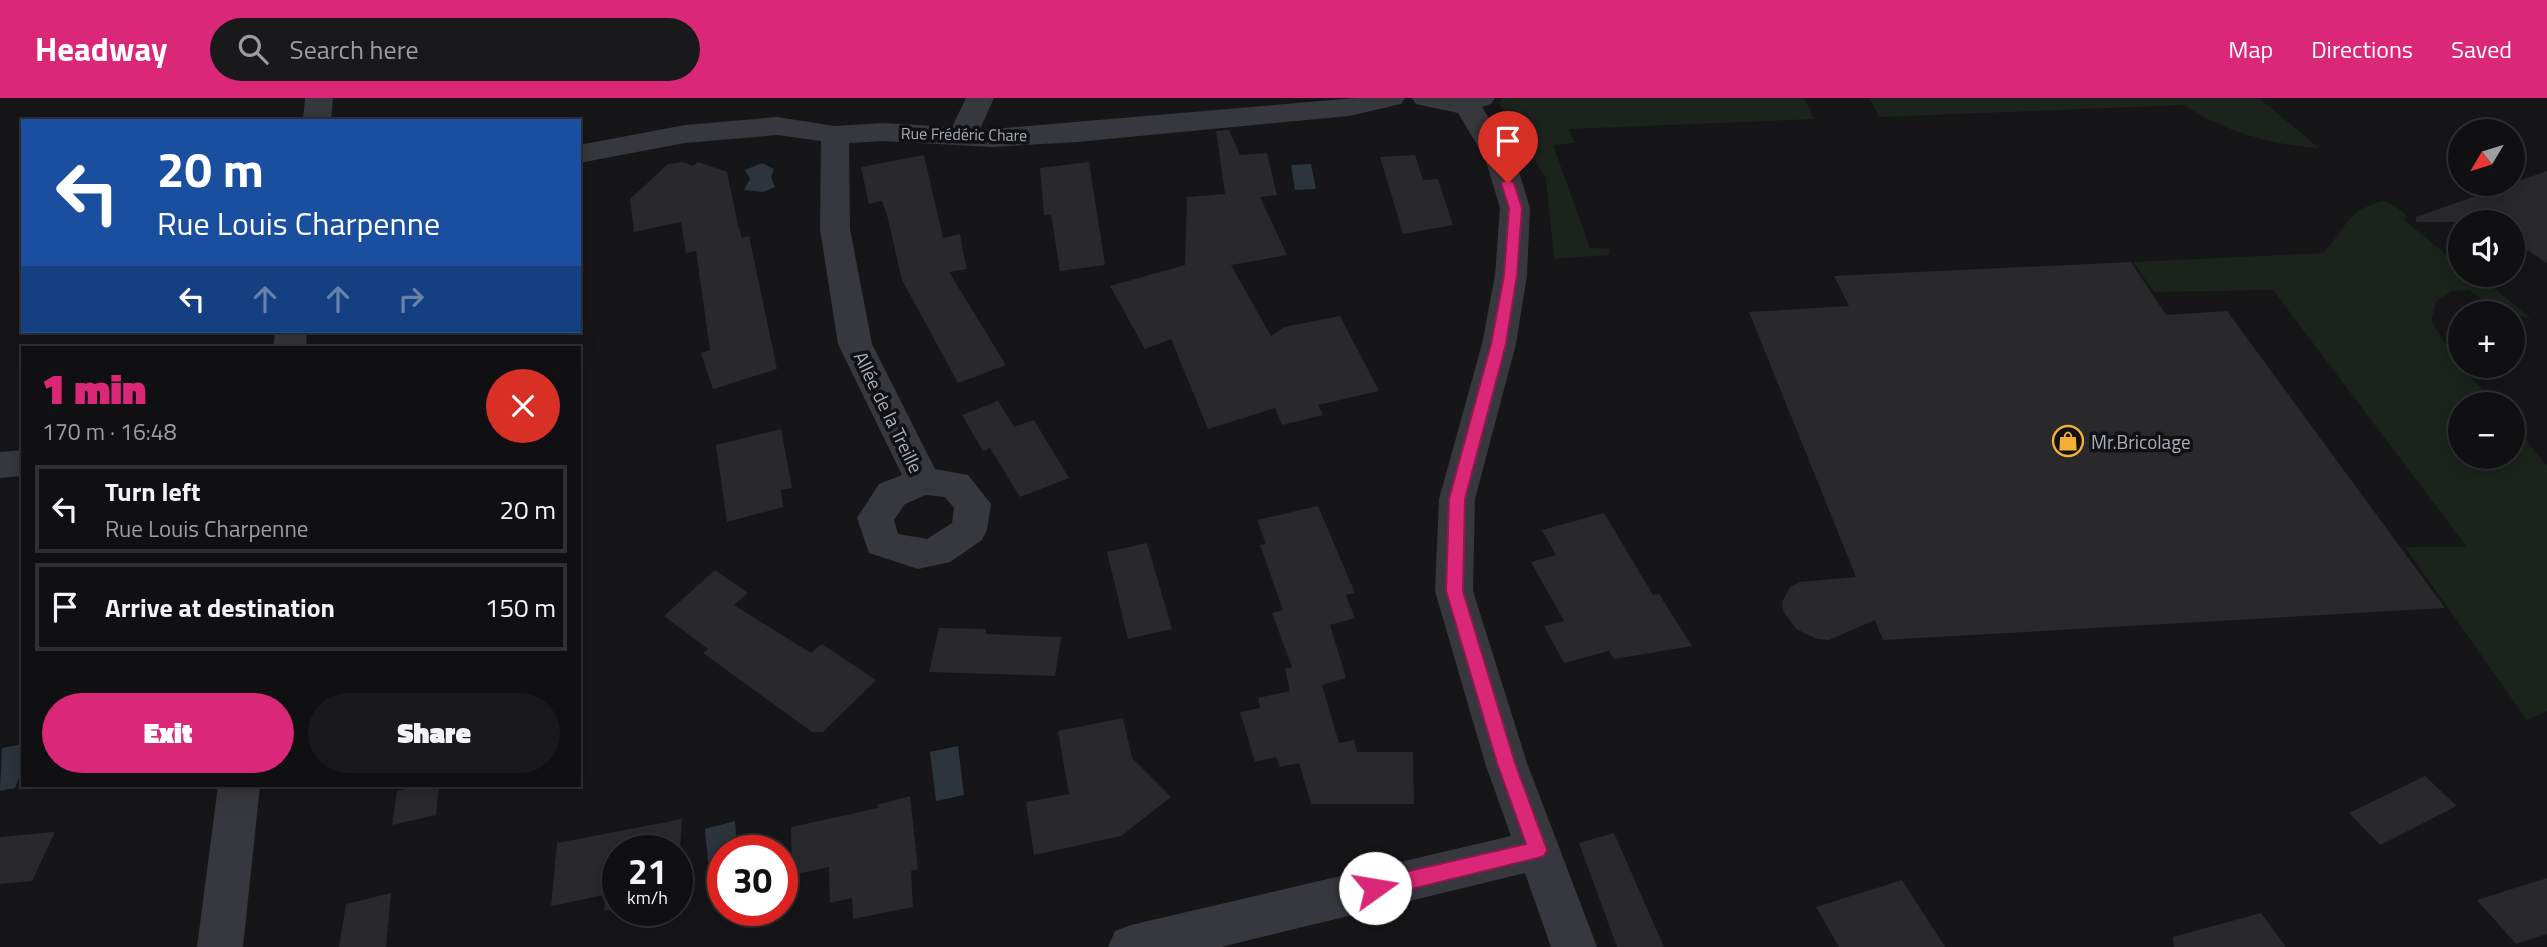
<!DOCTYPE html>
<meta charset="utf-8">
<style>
:root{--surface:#101012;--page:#19191b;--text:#f1f3f6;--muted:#9c9d9f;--line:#303032;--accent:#db2777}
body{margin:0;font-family:"Titillium Web",sans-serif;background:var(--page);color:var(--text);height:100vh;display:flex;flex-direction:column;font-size:26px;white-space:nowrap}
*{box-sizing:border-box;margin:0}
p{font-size:23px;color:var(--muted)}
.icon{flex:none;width:38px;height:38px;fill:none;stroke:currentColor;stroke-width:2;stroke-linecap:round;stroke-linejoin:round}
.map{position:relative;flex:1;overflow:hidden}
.side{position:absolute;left:21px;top:248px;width:560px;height:441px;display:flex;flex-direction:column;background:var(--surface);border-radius:0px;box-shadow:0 4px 18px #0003,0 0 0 2px var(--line)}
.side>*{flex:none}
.guide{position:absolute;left:21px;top:21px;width:560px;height:214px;border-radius:0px;box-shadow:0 4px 18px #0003,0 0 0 2px var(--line);background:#1a4fa0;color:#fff;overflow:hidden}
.needle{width:46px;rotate:232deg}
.tools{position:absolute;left:2448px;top:21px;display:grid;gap:14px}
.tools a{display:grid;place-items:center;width:77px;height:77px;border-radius:50%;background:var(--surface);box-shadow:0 4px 18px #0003,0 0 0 2px var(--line);font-size:35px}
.speed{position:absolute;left:602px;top:737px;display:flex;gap:14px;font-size:35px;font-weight:700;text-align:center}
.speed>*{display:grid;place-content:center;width:91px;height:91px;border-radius:50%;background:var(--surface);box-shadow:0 4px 18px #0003,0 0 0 2px var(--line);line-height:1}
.speed small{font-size:18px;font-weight:400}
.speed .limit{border:10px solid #d22;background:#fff;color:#111}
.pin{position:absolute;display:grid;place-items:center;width:60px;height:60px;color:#fff;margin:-72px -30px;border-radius:50% 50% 50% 0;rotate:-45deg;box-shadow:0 0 7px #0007}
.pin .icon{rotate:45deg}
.me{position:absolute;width:77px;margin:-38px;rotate:77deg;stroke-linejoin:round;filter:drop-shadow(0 0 5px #0008)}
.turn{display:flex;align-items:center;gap:24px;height:147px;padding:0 21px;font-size:32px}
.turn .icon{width:91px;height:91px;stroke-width:2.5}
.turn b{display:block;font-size:49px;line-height:60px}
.lanes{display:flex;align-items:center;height:66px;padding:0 21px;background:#0003;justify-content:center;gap:35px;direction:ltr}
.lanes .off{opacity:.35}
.round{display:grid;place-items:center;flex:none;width:74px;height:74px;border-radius:37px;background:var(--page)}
.overview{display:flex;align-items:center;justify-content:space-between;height:119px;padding:0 21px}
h1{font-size:42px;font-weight:800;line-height:52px;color:var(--accent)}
.action{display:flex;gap:14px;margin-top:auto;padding:14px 21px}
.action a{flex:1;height:80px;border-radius:42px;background:var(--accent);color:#fff;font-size:28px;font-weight:800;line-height:80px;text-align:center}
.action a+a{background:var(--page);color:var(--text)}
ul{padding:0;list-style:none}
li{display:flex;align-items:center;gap:21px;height:88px;margin:0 14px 10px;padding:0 7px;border:4px solid var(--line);border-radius:0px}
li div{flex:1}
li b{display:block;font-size:26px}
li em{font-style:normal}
header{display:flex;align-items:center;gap:42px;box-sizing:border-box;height:98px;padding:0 35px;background:var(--accent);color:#fff}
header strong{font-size:33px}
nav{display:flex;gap:38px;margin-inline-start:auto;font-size:24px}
.search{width:490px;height:63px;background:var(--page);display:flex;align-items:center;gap:18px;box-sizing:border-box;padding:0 24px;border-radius:38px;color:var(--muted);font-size:26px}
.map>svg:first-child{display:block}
.green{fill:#1c231d}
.water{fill:#2c353c}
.building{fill:#29292c}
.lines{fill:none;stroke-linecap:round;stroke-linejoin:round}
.minor{fill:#37383d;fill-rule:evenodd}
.route{fill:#db2777;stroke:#8e194d;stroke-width:2}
.labels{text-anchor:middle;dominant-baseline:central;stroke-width:7;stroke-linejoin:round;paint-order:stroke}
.far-street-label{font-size:16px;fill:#a8adb8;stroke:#111113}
.street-label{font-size:19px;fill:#a8adb8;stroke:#111113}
.poi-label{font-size:19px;fill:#a8adb8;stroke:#111113;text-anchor:start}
</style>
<header>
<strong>Headway</strong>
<div class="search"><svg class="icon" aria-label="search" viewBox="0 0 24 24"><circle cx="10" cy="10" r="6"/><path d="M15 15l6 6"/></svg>Search here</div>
<nav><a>Map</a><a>Directions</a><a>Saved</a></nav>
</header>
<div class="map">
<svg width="2547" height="849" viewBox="0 0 2547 849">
<rect width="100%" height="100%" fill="#161618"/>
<path class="green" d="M 1503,0 L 1804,0 L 1814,21 L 1569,31 L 1574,45 L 1553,47 L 1590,150 L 1610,151 L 1608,157 L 1554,161 L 1546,80 L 1499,5 Z
M 1869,0 L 2259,0 L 2319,50 C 2272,47 2225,34 2184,7 L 1880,19 Z
M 2384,103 L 2394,107 L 2408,119 L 2403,121 L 2460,168 L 2460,177 L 2484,181 L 2531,221 L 2493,210 L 2469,192 L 2452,193 L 2436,203 L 2431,223 L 2460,268 L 2496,306 L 2460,306 L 2460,359 L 2513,359 L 2513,326 L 2547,368 L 2547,613 L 2527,622 L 2405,449 L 2467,449 L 2273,192 L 2154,194 L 2133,164 L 2323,155 C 2347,130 2346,112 2384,103 Z"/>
<path class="water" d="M 762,65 L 774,71 L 771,79 L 775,89 L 763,94 L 744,92 L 750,81 L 745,72 Z
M 1311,66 L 1316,91 L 1295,92 L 1291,67 Z
M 23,646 L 23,669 L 15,690 L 0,693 L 2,650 Z
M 958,648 L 964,697 L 936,703 L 930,654 Z
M 735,723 L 737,752 L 723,752 L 723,779 L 710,783 L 705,731 Z"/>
<path class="building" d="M 1229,32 L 1240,57 L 1267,55 L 1277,97 L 1260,99 L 1287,157 L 1231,167 L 1271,238 L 1284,229 L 1340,218 L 1379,293 L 1318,307 L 1323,317 L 1282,327 L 1275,310 L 1208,331 L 1171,241 L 1145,251 L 1110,188 L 1185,167 L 1187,99 L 1225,96 L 1216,33 Z
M 924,57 L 943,140 L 960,136 L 963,154 L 967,171 L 949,174 L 1006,267 L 958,285 L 902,182 L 887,117 L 882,103 L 869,106 L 861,69 Z
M 1415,57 L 1423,82 L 1438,81 L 1453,127 L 1403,136 L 1380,59 Z
M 682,64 L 693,68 L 698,64 L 727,74 L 738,127 L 742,140 L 749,138 L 777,271 L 713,291 L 701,255 L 710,252 L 696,153 L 686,155 L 681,124 L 634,134 L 630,101 L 668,66 Z
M 1089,64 L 1105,167 L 1060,173 L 1051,116 L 1044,117 L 1040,70 Z
M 2547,73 L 2547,165 L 2513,143 L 2513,124 L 2416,124 L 2416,119 Z
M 2131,164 L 2166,217 L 2227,213 L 2445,510 L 1883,542 L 1875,522 L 1829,542 L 1817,541 L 1796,531 L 1783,513 L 1782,504 L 1790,489 L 1800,484 L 1856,479 L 1749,214 L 1849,208 L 1834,178 Z
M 998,303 L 1014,329 L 1034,322 L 1069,380 L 1020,399 L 990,350 L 983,353 L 962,317 Z
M 781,331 L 792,390 L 781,392 L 783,409 L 727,424 L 716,347 Z
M 1318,408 L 1355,495 L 1346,497 L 1355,520 L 1330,527 L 1346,580 L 1322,587 L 1339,645 L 1354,642 L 1357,654 L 1413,654 L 1414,706 L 1311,706 L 1299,665 L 1280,669 L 1276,659 L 1255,664 L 1240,614 L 1260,610 L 1258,600 L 1290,593 L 1285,571 L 1292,569 L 1272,515 L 1283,512 L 1260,447 L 1266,446 L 1257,422 Z
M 1604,415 L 1653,497 L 1659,496 L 1692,548 L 1614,561 L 1609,553 L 1564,565 L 1544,528 L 1564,523 L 1531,464 L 1556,457 L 1542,432 Z
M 1147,445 L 1172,531 L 1128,541 L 1107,454 Z
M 715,472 L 748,495 L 734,507 L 811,555 L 822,546 L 876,582 L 823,634 L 812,634 L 703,555 L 708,551 L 664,518 Z
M 939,530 L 986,531 L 986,536 L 1061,539 L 1055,578 L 929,574 Z
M 1123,620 L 1132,660 L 1171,699 L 1121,738 L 1034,757 L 1026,704 L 1069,696 L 1058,633 Z
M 2425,678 L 2457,708 L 2380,747 L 2349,715 Z
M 419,688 L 439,688 L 436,717 L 392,727 L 397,693 Z
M 910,698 L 918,771 L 911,773 L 913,809 L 853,821 L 852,800 L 830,805 L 829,769 L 792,777 L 791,729 L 878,710 L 877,707 Z
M 682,721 L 677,797 L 677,752 L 618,752 L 618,810 L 604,813 L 605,797 L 551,808 L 557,745 Z
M 55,734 L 32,783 L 0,786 L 0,739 Z
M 1614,735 L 1664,849 L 1617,849 L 1579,745 Z
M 2547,780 L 2547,836 L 2516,846 L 2477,802 Z
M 1902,782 L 1945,849 L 1839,849 L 1816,809 Z
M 391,795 L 386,849 L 339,849 L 346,806 Z
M 2261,815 L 2286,849 L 2174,849 L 2173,839 Z"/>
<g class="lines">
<path class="minor" d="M 305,0 L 333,0 L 331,23 L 303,23 Z
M 966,0 L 994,0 L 980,31 L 992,31 L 1356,0 L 1405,0 L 1401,6 L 1349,18 L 1077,44 L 992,49 L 883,43 L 849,45 L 850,131 L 872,246 L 935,371 L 968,377 L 991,406 L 987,432 L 982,442 L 950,464 L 918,471 L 869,455 L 857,420 L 879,386 L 902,377 L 838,246 L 820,131 L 821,43 L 777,37 L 685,45 L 579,65 L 579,47 L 685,27 L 777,19 L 835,28 L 883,25 L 952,29 ZM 926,397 L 945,399 L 954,410 L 952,425 L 927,441 L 898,436 L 894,422 L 905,406 Z
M 1412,0 L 1495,0 L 1491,6 L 1482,9 L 1515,60 L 1530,110 L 1527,177 L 1516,246 L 1475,401 L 1473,493 L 1527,665 L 1597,849 L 1551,849 L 1525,775 L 1221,849 L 1108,849 L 1115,833 L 1131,827 L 1511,738 L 1485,665 L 1435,493 L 1439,401 L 1482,246 L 1495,177 L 1500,110 L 1485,60 L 1458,15 L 1416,6 Z
M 275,233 L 307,233 L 306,250 L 273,250 Z
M 23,352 L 23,378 L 0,380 L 0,354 Z
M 218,688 L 260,688 L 243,849 L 197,849 Z"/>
</g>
<path class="route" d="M 1508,81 L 1514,85 L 1522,110 L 1517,177 L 1506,246 L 1465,401 L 1463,493 L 1515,665 L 1547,752 L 1544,758 L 1537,760 L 1375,800 L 1368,797 L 1365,790 L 1368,784 L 1375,781 L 1526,746 L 1497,665 L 1446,493 L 1449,401 L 1491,246 L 1504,177 L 1509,110 L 1501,85 Z"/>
<defs>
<g id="shop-ring" transform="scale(1.575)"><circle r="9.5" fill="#111113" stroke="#f2b134" stroke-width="1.5"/><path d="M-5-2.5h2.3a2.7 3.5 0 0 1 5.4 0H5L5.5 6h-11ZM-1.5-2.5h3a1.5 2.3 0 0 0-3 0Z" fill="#f2b134"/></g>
</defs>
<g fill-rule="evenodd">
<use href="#shop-ring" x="2068" y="343"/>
</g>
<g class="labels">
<g class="far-street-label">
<text transform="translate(964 36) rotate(1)">Rue Frédéric Chare</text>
</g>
<g class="street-label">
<text transform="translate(889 314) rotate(64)">Allée de la Treille</text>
</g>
<g class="poi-label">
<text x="2091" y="343">Mr.Bricolage</text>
</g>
</g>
</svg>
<div class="tools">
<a><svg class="needle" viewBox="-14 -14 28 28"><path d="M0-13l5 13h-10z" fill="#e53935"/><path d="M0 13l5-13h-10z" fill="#9c9d9f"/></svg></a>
<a><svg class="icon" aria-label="sound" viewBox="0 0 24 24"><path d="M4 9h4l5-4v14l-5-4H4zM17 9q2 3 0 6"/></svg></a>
<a>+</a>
<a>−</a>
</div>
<div class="speed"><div>21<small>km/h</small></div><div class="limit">30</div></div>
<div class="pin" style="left:1508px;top:85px;background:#d93025"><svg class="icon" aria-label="arrive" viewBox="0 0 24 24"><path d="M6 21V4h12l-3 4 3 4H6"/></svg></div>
<svg class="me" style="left:1375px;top:790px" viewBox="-20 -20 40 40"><circle r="19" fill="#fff"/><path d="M0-13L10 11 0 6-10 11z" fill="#db2777"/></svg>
<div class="guide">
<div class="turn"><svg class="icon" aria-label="left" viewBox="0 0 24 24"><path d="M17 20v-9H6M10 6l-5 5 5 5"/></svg><div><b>20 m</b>Rue Louis Charpenne</div></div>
<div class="lanes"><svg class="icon" aria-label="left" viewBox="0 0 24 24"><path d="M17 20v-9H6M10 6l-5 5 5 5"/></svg><svg class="icon off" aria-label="ahead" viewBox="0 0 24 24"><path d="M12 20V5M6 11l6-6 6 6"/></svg><svg class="icon off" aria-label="ahead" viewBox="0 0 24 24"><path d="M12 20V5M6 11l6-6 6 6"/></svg><svg class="icon off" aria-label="right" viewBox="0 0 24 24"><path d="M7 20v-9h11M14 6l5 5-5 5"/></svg></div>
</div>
<section class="side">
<div class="overview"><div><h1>1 min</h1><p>170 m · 16:48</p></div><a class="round" style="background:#d93025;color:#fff"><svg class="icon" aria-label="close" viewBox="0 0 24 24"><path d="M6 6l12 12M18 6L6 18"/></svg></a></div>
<ul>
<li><svg class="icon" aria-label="left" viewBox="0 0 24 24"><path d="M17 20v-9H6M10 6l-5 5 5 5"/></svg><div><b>Turn left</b><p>Rue Louis Charpenne</p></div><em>20 m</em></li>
<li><svg class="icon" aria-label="arrive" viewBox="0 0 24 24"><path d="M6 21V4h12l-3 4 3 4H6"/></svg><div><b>Arrive at destination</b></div><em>150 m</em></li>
</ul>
<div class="action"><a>Exit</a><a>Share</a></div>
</section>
</div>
